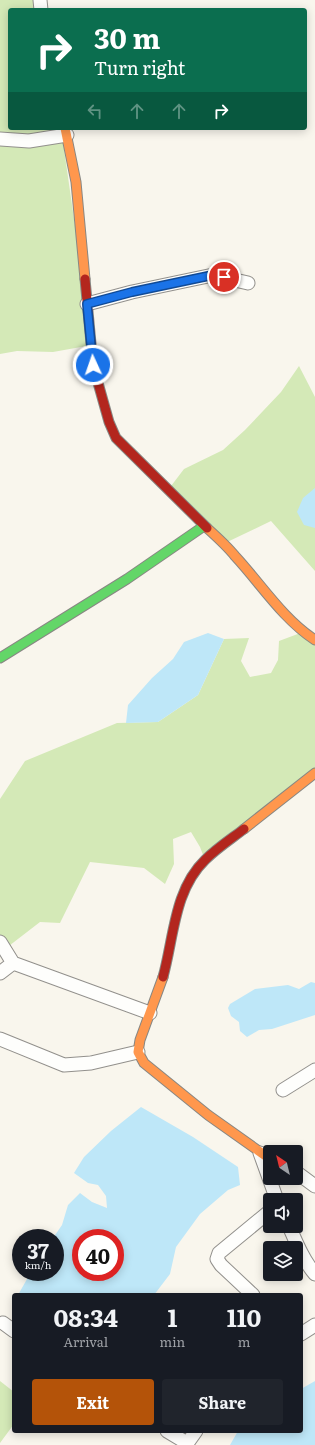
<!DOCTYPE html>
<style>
:root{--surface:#171b24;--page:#20242c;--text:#f1f3f6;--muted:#9ea1a6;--accent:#b45309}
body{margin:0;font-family:Literata,serif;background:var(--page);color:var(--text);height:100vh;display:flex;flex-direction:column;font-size:15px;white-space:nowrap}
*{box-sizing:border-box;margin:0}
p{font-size:13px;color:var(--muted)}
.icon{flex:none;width:22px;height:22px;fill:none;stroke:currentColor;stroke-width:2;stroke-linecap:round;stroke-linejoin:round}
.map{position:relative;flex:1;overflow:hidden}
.panel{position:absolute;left:12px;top:1293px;width:291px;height:140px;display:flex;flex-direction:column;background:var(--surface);border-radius:4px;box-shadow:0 2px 10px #0003}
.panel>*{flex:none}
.top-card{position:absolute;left:8px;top:8px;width:299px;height:122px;border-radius:4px;box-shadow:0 2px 10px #0003;background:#0b6e4f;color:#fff;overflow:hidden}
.needle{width:26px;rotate:325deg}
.buttons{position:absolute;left:263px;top:1145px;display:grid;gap:8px}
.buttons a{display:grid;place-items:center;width:40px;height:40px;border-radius:4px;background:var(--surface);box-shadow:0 2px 10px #0003;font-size:20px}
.speed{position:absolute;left:12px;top:1229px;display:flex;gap:8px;font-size:20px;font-weight:700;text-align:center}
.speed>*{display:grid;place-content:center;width:52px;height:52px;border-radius:50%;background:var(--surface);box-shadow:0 2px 10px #0003;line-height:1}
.speed small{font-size:10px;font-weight:400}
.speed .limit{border:6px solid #d22;background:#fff;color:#111}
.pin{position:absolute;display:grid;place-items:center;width:34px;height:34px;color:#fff;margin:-17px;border:2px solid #fff;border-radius:50%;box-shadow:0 1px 4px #0007}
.me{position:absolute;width:44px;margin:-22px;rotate:357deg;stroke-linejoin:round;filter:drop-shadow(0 0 3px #0008)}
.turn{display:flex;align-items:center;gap:14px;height:84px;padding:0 20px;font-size:18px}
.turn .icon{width:52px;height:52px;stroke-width:2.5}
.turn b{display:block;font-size:28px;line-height:34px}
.lanes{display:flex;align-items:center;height:38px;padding:0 20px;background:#0003;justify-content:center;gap:20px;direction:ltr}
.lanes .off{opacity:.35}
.eta{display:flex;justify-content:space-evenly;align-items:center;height:68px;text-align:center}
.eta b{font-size:24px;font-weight:700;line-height:28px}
.action{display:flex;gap:8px;margin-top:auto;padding:8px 20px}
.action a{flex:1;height:46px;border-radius:4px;background:var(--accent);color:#fff;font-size:16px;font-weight:700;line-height:46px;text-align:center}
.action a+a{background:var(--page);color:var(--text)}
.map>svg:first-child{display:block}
.forest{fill:#d4e9b7}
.water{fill:#bee7f8;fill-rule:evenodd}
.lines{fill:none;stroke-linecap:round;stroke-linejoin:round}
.street-casing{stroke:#92908c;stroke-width:15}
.fast-casing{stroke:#888783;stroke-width:11}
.slow-casing{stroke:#888783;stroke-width:11}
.jam-casing{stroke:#888783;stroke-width:11}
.street{stroke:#fefefc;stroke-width:13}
.fast{stroke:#63d668;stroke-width:9}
.slow{stroke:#ff974d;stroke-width:9}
.jam{stroke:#b3261e;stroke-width:9}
.route-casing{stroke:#114b97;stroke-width:10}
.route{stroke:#1a73e8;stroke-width:7}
</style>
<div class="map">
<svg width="315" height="1445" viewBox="0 0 315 1445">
<rect width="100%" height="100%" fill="#f9f6ed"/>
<path class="forest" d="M 0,0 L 34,0 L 36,10 L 10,10 L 10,128 L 61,128 L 92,345 L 53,352 L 17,351 L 0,354 Z
M 299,366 L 315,397 L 315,571 L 271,521 L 223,544 L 168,490 L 184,469 L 223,450 L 245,430 L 281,392 Z
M 303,632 L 315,640 L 315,773 L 205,860 L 200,847 L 191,832 L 173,839 L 174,864 L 165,884 L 144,868 L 90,862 L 60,923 L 40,922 L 5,949 L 0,939 L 0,799 L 25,761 L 117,723 L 158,722 L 198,695 L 224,639 L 249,638 L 241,661 L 250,677 L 271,673 L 278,660 L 279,641 Z
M 0,1381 L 14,1392 L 14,1424 L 0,1443 Z"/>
<path class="water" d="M 315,488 L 315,528 L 304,525 L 297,512 L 303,498 Z
M 208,633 L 224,639 L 198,695 L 158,722 L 126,723 L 128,705 L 152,678 L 173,659 L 184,642 Z
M 311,982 L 315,983 L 315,1015 L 272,1029 L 259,1030 L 247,1037 L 240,1031 L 239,1022 L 231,1016 L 228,1008 L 230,1004 L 255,989 L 288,985 L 299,989 Z
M 141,1107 L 193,1137 L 238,1167 L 240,1185 L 228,1190 L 200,1214 L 176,1247 L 170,1274 L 154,1295 L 18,1295 L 31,1272 L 55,1272 L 55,1238 L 53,1238 L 62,1225 L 68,1205 L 80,1193 L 92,1202 L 107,1208 L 106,1196 L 98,1185 L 88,1183 L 74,1173 L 84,1157 L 111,1131 ZM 81,1238 L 115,1238 L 115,1272 L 81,1272 Z
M 315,1381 L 315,1445 L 230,1445 L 238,1431 L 301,1431 L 301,1389 Z"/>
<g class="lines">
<g class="street-casing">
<path id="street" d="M 40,0 L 41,10
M 0,139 L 29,141 L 67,135
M 87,304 L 132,292 L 213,275 L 248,283
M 0,942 L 13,963 L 150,1013
M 0,973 L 13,963
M 0,1039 L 64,1065 L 91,1063 L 138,1052
M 283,1090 L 315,1070
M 260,1153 L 277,1200
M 296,1172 L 315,1186
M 289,1226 C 296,1242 303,1260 315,1274
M 253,1295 L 221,1265 L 217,1259 L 219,1253 L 270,1211
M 3,1323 L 14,1331
M 301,1334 L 315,1325
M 167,1431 L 187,1443
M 186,1445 L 196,1431"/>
</g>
<g class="fast-casing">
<path id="fast" d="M 0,658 L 127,579 L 204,526"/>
</g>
<g class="slow-casing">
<path id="slow" d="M 65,128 L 76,182 L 85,279
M 207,528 C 217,537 227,546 235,556 C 261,584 282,618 315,640
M 244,829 L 315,773
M 163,977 L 140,1040 L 138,1052 L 144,1063 L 208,1115 L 270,1159"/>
</g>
<g class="jam-casing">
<path id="jam" d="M 85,279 L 93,365 L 109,422 L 116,438 L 207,528
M 163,977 C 174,937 174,890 205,860 C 217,848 231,839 244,829"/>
</g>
<use href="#street" class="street"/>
<use href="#fast" class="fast"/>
<use href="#slow" class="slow"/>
<use href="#jam" class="jam"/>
</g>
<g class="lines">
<g class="route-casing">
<path id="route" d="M 93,365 L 87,304 L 132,292 L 213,275 L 224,277"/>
</g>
<use href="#route" class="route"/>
</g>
</svg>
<div class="buttons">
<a><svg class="needle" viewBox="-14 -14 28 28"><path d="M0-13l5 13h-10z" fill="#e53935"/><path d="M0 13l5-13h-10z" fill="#9ea1a6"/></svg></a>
<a><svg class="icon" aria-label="sound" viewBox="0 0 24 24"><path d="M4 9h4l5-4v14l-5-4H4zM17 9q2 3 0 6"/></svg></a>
<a><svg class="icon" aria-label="layers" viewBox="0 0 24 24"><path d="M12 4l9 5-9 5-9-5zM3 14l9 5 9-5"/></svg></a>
</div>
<div class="speed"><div>37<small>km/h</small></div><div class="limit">40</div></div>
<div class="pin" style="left:224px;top:277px;background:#d93025"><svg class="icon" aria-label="arrive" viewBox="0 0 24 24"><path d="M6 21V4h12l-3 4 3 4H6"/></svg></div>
<svg class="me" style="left:93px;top:365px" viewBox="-20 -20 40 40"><circle r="17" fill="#1a73e8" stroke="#fff" stroke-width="3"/><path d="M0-11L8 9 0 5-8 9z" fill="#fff"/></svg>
<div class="top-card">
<div class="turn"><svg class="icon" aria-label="right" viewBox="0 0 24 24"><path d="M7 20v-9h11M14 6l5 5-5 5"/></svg><div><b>30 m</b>Turn right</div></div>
<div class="lanes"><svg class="icon off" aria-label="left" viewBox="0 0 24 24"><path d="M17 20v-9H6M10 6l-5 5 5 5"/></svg><svg class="icon off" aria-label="ahead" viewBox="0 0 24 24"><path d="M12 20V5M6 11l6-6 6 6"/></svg><svg class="icon off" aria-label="ahead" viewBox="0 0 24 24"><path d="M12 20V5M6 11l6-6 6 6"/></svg><svg class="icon" aria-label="right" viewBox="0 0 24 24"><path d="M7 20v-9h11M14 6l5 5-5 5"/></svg></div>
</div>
<section class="panel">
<div class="eta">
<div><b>08:34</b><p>Arrival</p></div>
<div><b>1</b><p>min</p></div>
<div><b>110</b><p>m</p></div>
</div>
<div class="action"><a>Exit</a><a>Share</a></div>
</section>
</div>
